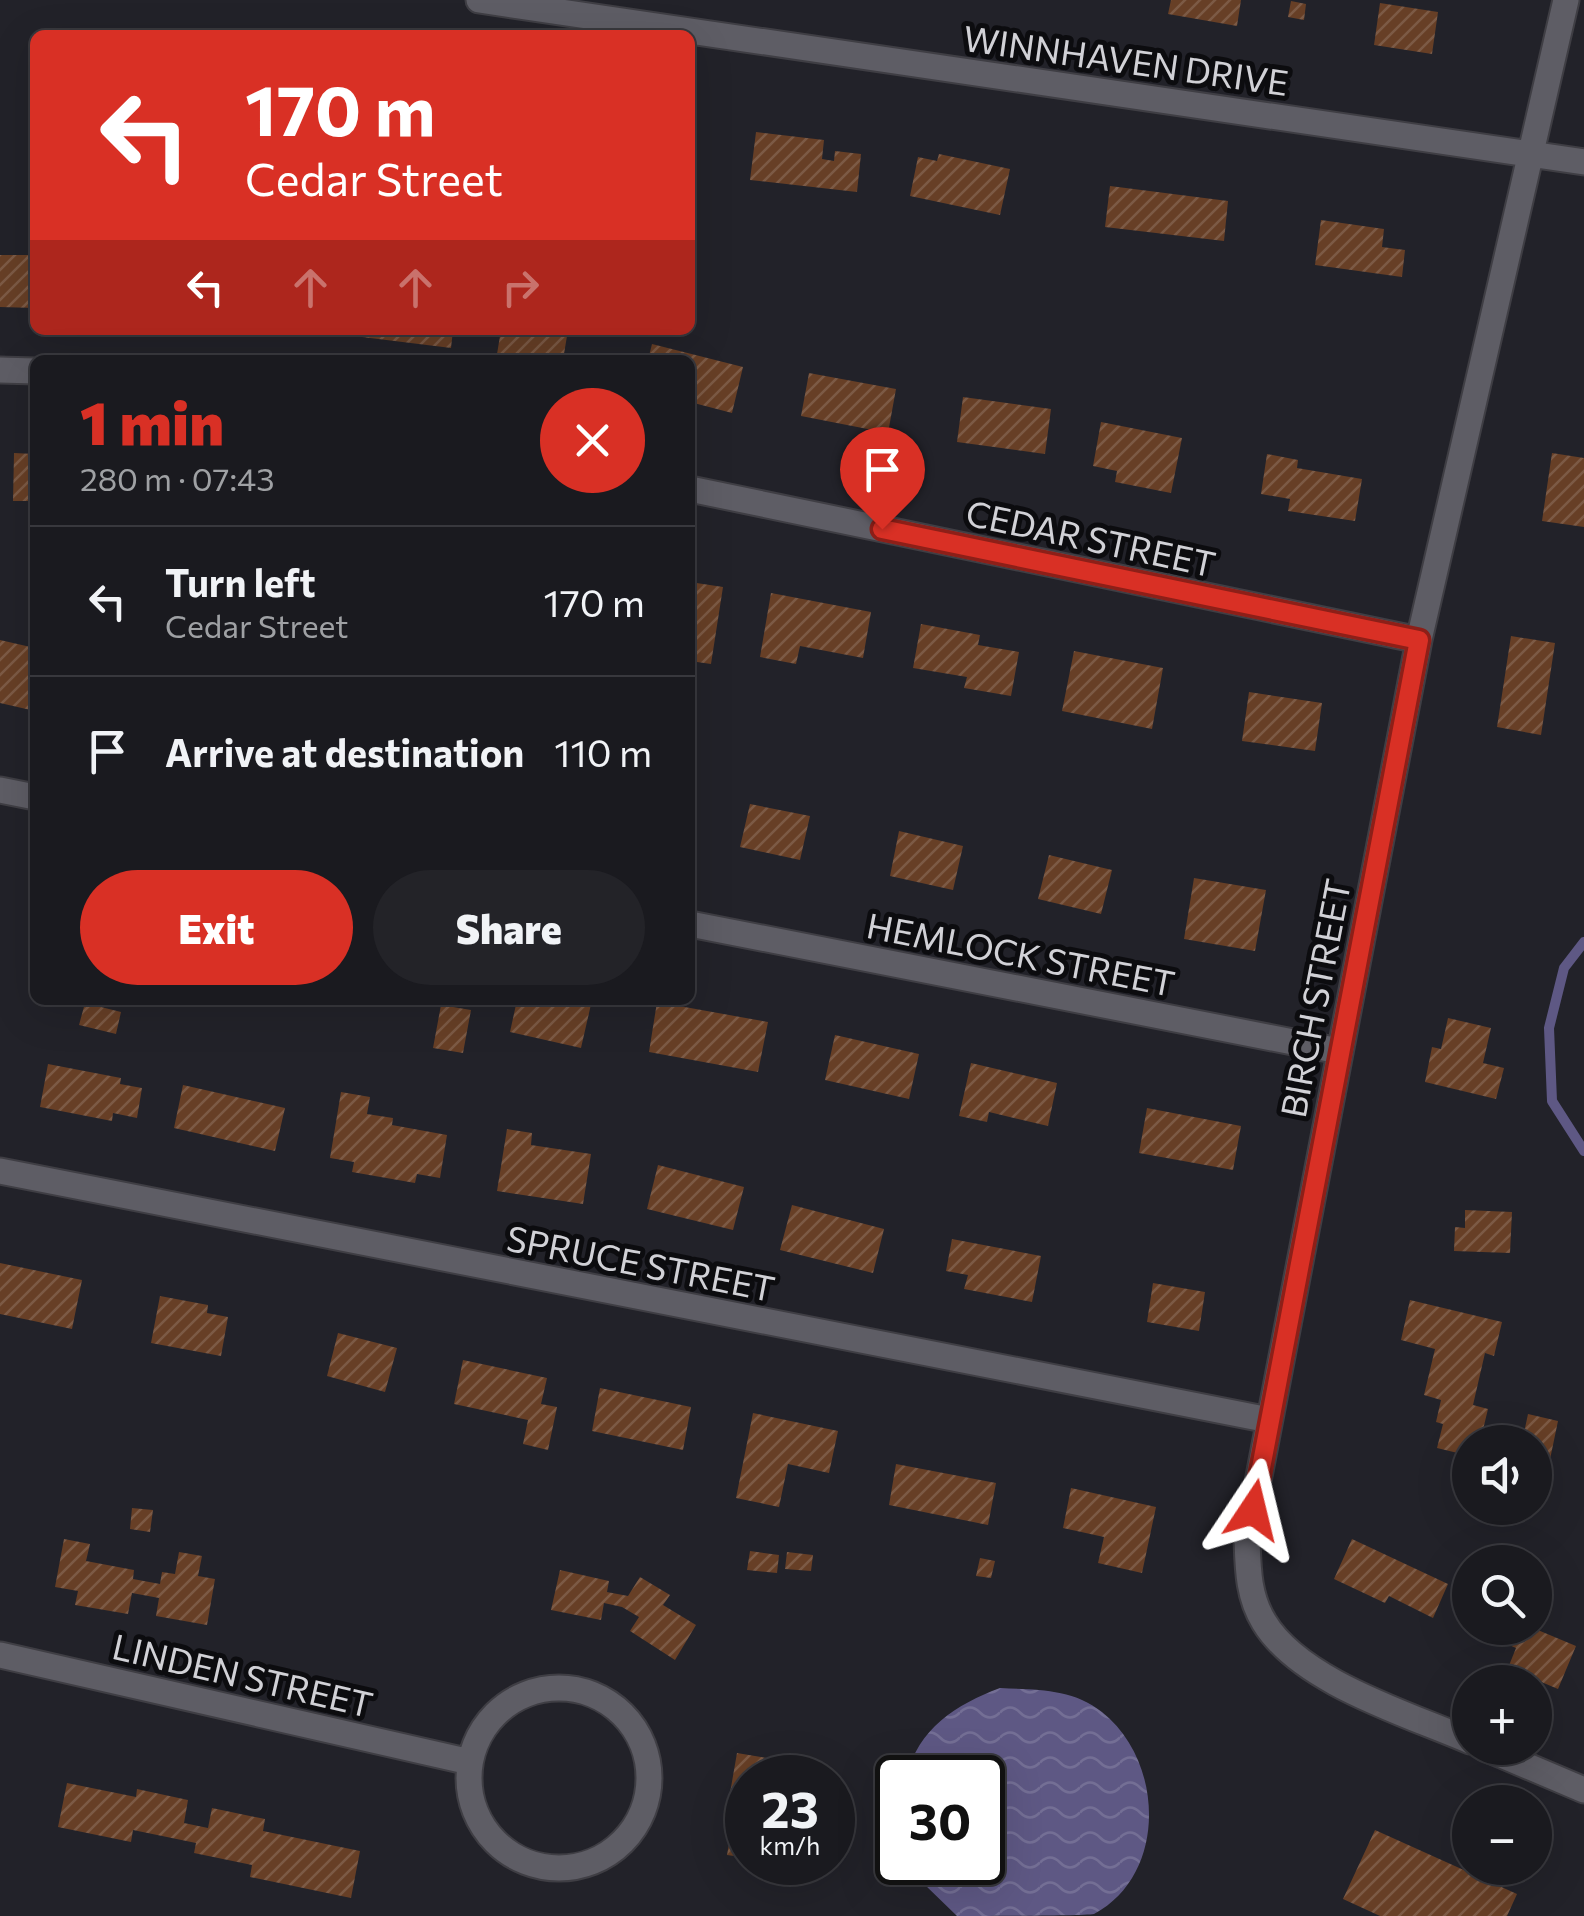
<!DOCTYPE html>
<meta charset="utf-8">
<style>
:root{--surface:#1a1a1f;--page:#232328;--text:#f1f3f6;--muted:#9fa1a4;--line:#38383d;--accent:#d93025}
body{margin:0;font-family:Commissioner,sans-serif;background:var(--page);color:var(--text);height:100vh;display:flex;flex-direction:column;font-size:38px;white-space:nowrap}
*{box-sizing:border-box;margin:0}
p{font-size:32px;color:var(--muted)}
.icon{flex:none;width:55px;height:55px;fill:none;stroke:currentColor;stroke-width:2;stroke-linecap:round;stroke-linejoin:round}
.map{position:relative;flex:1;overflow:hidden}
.details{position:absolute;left:30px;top:355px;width:665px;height:650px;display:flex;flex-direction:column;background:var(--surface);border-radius:15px;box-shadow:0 10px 40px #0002,0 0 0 2px var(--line)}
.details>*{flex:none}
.top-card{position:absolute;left:30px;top:30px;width:665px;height:305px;border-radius:15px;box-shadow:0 10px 40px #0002,0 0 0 2px var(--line);background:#d93025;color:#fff;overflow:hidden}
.controls{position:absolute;left:1452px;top:1425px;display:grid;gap:20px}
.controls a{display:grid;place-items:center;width:100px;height:100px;border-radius:50%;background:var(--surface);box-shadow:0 10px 40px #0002,0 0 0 2px var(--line);font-size:50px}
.speed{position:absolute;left:725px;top:1755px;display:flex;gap:20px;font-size:50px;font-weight:700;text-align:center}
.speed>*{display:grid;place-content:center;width:130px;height:130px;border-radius:50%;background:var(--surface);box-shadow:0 10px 40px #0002,0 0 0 2px var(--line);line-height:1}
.speed small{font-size:25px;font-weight:400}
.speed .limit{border:5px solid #111;border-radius:15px;background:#fff;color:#111}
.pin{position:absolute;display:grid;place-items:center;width:85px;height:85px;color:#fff;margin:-102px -42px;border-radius:50% 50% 50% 0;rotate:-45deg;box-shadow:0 0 10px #0007}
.pin .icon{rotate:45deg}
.me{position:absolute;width:110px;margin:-55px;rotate:10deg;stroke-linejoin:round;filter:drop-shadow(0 0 8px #0008)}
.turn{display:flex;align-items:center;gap:35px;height:210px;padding:0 50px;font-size:45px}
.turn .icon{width:130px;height:130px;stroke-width:2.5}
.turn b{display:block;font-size:70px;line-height:85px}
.lanes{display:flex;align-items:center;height:95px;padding:0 50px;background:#0003;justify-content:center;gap:50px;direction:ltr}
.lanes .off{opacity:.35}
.round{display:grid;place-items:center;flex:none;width:105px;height:105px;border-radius:52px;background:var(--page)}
.headline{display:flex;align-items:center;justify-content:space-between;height:170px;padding:0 50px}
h1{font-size:60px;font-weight:800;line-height:75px;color:var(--accent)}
.action{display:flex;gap:20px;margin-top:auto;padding:20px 50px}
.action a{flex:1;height:115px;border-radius:60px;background:var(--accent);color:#fff;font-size:40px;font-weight:800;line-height:115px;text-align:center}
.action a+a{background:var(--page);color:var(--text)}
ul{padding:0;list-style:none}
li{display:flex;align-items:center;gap:30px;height:150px;padding:0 50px;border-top:2px solid var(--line)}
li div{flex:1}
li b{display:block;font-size:38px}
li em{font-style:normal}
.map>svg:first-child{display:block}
.water{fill:url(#water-waves)}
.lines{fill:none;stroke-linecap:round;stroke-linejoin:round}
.stream{stroke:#5e5884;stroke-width:10}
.building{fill:url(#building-hatch)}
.minor-casing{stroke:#3f3e44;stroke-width:29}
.minor{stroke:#5e5d65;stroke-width:25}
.route-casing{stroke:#8d1f18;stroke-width:25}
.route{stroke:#d93025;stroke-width:18}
.labels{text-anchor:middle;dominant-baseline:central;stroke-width:10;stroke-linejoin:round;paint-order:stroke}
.street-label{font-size:35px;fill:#d1d1d6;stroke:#0c0c0f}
</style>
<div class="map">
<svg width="1584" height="1916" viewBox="0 0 1584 1916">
<defs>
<pattern id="water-waves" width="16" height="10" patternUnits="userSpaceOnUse" patternTransform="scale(2.5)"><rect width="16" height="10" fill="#5e5884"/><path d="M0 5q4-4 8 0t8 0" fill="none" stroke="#746f95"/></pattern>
<pattern id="building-hatch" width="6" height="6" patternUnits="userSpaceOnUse" patternTransform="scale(2.5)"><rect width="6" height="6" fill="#673f26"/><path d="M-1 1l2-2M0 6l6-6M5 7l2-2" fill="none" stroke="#7c5a45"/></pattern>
</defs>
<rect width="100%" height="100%" fill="#222229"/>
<path class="water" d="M 1000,1688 C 1036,1690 1072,1688 1102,1712 C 1164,1761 1168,1874 1094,1914 C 1082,1916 978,1916 957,1916 L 923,1883 L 912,1863 L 982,1862 L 982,1778 L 907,1777 C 917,1729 957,1704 1000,1688 Z"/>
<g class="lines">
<path class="stream" d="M 1584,942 L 1564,968 L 1549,1028 L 1552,1101 L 1584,1151"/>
</g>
<path class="building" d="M 1171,0 L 1241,0 L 1237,26 L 1168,14 Z
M 1291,1 L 1306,4 L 1304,20 L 1288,17 Z
M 1380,3 L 1438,12 L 1432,54 L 1374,45 Z
M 756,132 L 824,140 L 822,159 L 834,161 L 835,151 L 861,154 L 857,192 L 750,180 Z
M 939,154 L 1010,169 L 1000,215 L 910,196 L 918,157 L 937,161 Z
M 1110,186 L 1228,201 L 1224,241 L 1105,227 Z
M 1321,220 L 1384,229 L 1382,247 L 1405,250 L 1402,277 L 1315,265 Z
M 0,255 L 35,255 L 35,308 L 0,307 Z
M 346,330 L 453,330 L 451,348 L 346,335 Z
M 501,330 L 568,330 L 563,360 L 496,360 Z
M 652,344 L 743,367 L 732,413 L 690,402 L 690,360 L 648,360 Z
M 809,373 L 896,389 L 888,433 L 801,416 Z
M 963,397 L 1051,409 L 1045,454 L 957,442 Z
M 1101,422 L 1182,438 L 1171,493 L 1115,482 L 1117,471 L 1093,466 Z
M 14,453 L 35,454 L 35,501 L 13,501 Z
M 1552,453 L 1584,458 L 1584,527 L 1542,521 Z
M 1267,454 L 1298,460 L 1297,468 L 1362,479 L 1355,521 L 1288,511 L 1290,499 L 1261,494 Z
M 690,582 L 723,587 L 711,664 L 690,661 Z
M 771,593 L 871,612 L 863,658 L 800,646 L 796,664 L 760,657 Z
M 921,624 L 980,635 L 978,645 L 1019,652 L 1011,696 L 964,688 L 967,677 L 913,668 Z
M 1511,636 L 1555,643 L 1541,735 L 1497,727 Z
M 0,640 L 35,648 L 32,678 L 35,679 L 35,711 L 0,703 Z
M 1074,651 L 1163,668 L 1152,729 L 1062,711 Z
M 1249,692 L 1322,703 L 1315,751 L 1242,741 Z
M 750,804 L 810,816 L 800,860 L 740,847 Z
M 899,831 L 963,846 L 953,890 L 890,876 Z
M 1049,855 L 1112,870 L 1101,914 L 1038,899 Z
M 1194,878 L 1266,890 L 1255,951 L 1184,939 Z
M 517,1000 L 592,1000 L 581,1048 L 510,1032 Z
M 657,1002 L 768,1022 L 758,1072 L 649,1052 Z
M 85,1003 L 121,1012 L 116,1034 L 79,1025 Z
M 441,1005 L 471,1010 L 463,1053 L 433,1048 Z
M 1448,1018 L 1491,1028 L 1483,1063 L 1504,1068 L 1496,1099 L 1425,1082 L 1432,1047 L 1441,1049 Z
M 835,1035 L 919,1054 L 909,1099 L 825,1080 Z
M 971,1063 L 1057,1083 L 1048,1126 L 989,1112 L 987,1122 L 959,1116 Z
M 48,1064 L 121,1078 L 120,1084 L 142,1088 L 137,1118 L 113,1113 L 112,1121 L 40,1107 Z
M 183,1085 L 285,1108 L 275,1151 L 174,1128 Z
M 341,1092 L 370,1097 L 367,1114 L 393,1118 L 392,1125 L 447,1135 L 440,1178 L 417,1174 L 415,1183 L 352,1172 L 354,1162 L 330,1158 Z
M 1147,1108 L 1241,1126 L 1233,1170 L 1139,1153 Z
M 507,1129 L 532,1133 L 531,1145 L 591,1154 L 583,1204 L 497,1191 Z
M 658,1165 L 744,1187 L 733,1230 L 647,1209 Z
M 792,1205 L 884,1229 L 873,1273 L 780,1250 Z
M 1465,1210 L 1512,1212 L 1510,1253 L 1454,1251 L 1455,1227 L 1465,1228 Z
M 952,1239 L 1041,1256 L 1032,1302 L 964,1289 L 968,1275 L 946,1271 Z
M 0,1263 L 82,1280 L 72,1329 L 0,1314 Z
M 1153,1283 L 1205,1292 L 1199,1331 L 1147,1322 Z
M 160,1296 L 208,1305 L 207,1313 L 228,1317 L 221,1356 L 151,1343 Z
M 1410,1300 L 1502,1322 L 1494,1356 L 1485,1353 L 1473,1405 L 1488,1409 L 1480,1442 L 1470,1442 L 1470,1456 L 1437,1448 L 1443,1424 L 1436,1422 L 1441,1400 L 1424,1395 L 1435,1349 L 1401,1340 Z
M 338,1333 L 397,1348 L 385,1392 L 327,1376 Z
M 463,1360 L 547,1378 L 541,1404 L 557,1407 L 548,1450 L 523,1444 L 528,1420 L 454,1404 Z
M 600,1388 L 691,1407 L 683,1450 L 592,1431 Z
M 753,1413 L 838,1431 L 829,1473 L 788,1464 L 779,1507 L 736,1498 Z
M 1528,1414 L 1558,1421 L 1548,1469 L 1535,1466 L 1535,1442 L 1522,1442 Z
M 896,1464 L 996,1483 L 988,1525 L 889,1505 Z
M 1071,1488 L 1156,1507 L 1142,1573 L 1098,1563 L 1104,1537 L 1063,1528 Z
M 132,1508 L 153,1510 L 150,1532 L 130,1529 Z
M 64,1539 L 90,1544 L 86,1561 L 134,1570 L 133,1579 L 160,1584 L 162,1572 L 175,1574 L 179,1552 L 202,1556 L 198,1576 L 215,1579 L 207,1625 L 156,1616 L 159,1598 L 132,1593 L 128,1614 L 75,1605 L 78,1591 L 55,1587 Z
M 1352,1539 L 1448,1584 L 1433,1618 L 1389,1596 L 1385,1603 L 1334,1579 Z
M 750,1551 L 779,1555 L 777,1573 L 747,1570 Z
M 787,1552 L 813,1555 L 811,1571 L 785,1569 Z
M 980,1558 L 995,1561 L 991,1578 L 976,1576 Z
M 560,1570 L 609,1581 L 607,1592 L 628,1596 L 640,1577 L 670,1595 L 663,1605 L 696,1625 L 675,1660 L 630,1631 L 639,1617 L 622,1607 L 604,1603 L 601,1620 L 551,1610 Z
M 1500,1628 L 1533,1628 L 1576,1646 L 1558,1689 L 1508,1668 L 1516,1648 L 1495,1639 Z
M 737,1753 L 797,1763 L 794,1778 L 748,1778 L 748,1796 L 730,1793 Z
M 67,1783 L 136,1797 L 137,1789 L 188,1800 L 184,1823 L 208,1828 L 212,1808 L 265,1819 L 263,1831 L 360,1851 L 351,1898 L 250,1877 L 252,1865 L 194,1853 L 196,1843 L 133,1830 L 131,1842 L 58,1827 Z
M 734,1816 L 748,1818 L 748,1858 L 727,1855 Z
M 1375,1830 L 1517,1894 L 1507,1916 L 1380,1916 L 1343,1899 Z"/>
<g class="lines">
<g class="minor-casing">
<path id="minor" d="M 479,0 L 1584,162
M 0,370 L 35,371
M 690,489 L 1419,640
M 0,790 L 35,797
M 690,924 L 1339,1051
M 0,1171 L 1269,1420
M 0,1655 L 470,1762
M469 1778a90 90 0 1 1 180 0a90 90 0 1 1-180 0Z
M 1470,1741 C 1408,1714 1300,1682 1264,1622 C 1248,1596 1248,1568 1247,1539 L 1419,640 L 1566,0
M 1485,1748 L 1584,1790"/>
</g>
<use href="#minor" class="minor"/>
</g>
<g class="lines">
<g class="route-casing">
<path id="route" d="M 882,529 L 1419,640 L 1253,1510"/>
</g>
<use href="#route" class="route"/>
</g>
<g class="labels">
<g class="street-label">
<text transform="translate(1126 59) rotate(8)">WINNHAVEN DRIVE</text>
<text transform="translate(1091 537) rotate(12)">CEDAR STREET</text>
<text transform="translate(1021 953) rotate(11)">HEMLOCK STREET</text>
<text transform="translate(1314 998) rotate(-79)">BIRCH STREET</text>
<text transform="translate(641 1262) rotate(11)">SPRUCE STREET</text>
<text transform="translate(243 1674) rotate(13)">LINDEN STREET</text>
</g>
</g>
</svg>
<div class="controls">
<a><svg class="icon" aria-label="sound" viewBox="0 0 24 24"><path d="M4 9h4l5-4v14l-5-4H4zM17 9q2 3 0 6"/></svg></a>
<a><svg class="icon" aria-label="search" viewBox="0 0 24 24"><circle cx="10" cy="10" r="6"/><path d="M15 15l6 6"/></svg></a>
<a>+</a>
<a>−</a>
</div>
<div class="speed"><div>23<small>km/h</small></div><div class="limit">30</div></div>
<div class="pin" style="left:882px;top:529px;background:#d93025"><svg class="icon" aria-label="arrive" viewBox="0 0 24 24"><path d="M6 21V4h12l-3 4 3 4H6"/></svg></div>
<svg class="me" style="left:1253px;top:1510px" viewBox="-20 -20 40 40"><path d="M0-17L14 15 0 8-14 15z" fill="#d93025" stroke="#fff" stroke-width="4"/></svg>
<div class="top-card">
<div class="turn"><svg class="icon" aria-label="left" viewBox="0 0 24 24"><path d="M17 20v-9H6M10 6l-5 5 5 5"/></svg><div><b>170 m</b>Cedar Street</div></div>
<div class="lanes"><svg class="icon" aria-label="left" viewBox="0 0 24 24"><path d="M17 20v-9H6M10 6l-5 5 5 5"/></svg><svg class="icon off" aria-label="ahead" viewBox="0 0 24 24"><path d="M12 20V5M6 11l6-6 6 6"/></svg><svg class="icon off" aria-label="ahead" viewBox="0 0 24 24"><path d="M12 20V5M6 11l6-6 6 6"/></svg><svg class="icon off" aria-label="right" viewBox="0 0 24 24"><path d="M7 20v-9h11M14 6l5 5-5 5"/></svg></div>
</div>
<section class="details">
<div class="headline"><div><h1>1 min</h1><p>280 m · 07:43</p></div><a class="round" style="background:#d93025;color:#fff"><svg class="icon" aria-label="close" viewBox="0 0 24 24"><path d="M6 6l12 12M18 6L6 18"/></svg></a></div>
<ul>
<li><svg class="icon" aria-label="left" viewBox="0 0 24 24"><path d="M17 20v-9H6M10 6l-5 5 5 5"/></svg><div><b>Turn left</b><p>Cedar Street</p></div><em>170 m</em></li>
<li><svg class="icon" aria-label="arrive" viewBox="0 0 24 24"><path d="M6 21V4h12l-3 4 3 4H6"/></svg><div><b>Arrive at destination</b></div><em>110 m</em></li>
</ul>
<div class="action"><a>Exit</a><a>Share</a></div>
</section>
</div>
